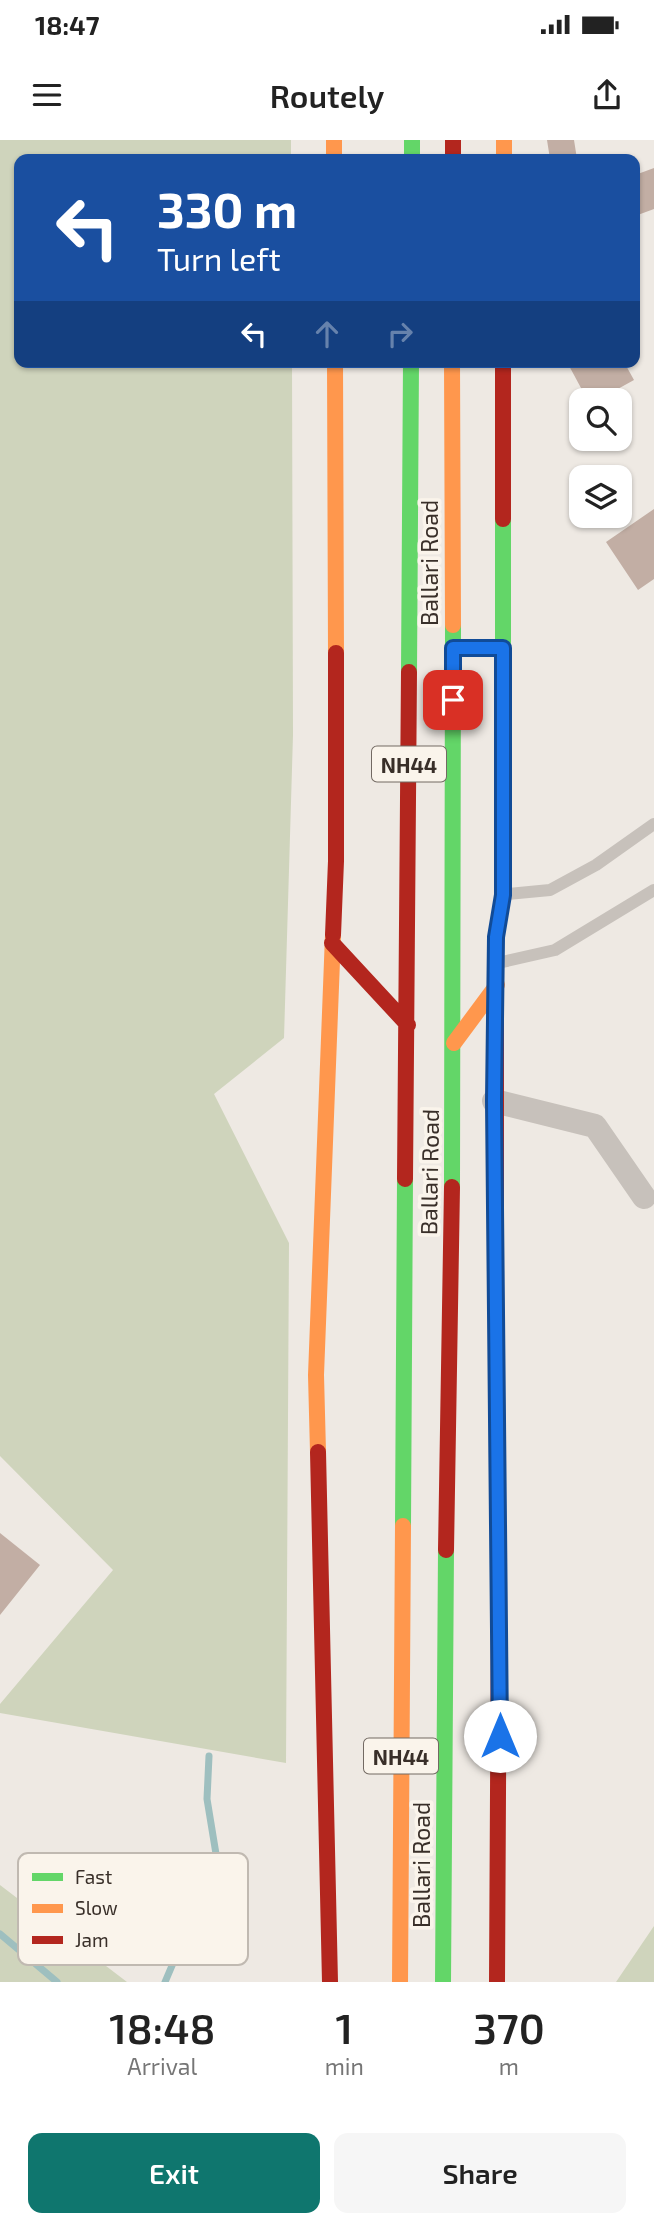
<!DOCTYPE html>
<style>
:root{--surface:#fff;--page:#f6f6f6;--text:#222;--muted:#767676;--accent:#0f766e}
body{margin:0;font-family:"Exo 2",sans-serif;background:var(--page);color:var(--text);height:100vh;display:flex;flex-direction:column;font-size:26px;white-space:nowrap}
*{box-sizing:border-box;margin:0}
p{font-size:23px;color:var(--muted)}
.icon{flex:none;width:38px;height:38px;fill:none;stroke:currentColor;stroke-width:2;stroke-linecap:round;stroke-linejoin:round}
.map{position:relative;height:1842px;overflow:hidden}
.panel{display:flex;flex-direction:column;background:var(--surface);flex:1}
.panel>*{flex:none}
.top-card{position:absolute;left:14px;top:14px;width:626px;height:214px;border-radius:14px;box-shadow:0 2px 5px #0004;background:#1a4fa0;color:#fff;overflow:hidden}
.tools{position:absolute;left:569px;top:248px;display:grid;gap:14px}
.tools a{display:grid;place-items:center;width:63px;height:63px;border-radius:14px;background:var(--surface);box-shadow:0 2px 5px #0004;font-size:35px}
.pin{position:absolute;display:grid;place-items:center;width:60px;height:60px;color:#fff;margin:-30px;border-radius:14px;box-shadow:0 4px 10px #0006}
.me{position:absolute;width:77px;margin:-38px;rotate:0deg;stroke-linejoin:round;filter:drop-shadow(0 0 5px #0008)}
.turn{display:flex;align-items:center;gap:24px;height:147px;padding:0 28px;font-size:32px}
.turn .icon{width:91px;height:91px;stroke-width:2.5}
.turn b{display:block;font-size:49px;line-height:60px}
.lanes{display:flex;align-items:center;height:66px;padding:0 28px;background:#0003;justify-content:center;gap:35px;direction:ltr}
.lanes .off{opacity:.35}
.eta{display:flex;justify-content:space-evenly;align-items:center;height:119px;text-align:center}
.eta b{font-size:42px;font-weight:600;line-height:49px}
.primary-button{display:flex;gap:14px;margin-top:auto;padding:14px 28px}
.primary-button a{flex:1;height:80px;border-radius:14px;background:var(--accent);color:#fff;font-size:28px;font-weight:600;line-height:80px;text-align:center}
.primary-button a+a{background:var(--page);color:var(--text)}
.status{display:flex;justify-content:space-between;align-items:center;height:49px;padding:0 35px;background:var(--surface);direction:ltr}
.status svg{height:19px;fill:currentColor}
header{display:flex;justify-content:space-between;align-items:center;height:91px;padding:0 28px;background:var(--surface);font-size:32px;font-weight:600}
.map>svg:first-child{display:block}
.green{fill:#cfd4bc}
.lines{fill:none;stroke-linecap:round;stroke-linejoin:round}
.stream{stroke:#9ebfbf;stroke-width:7}
.building{fill:#c2aea4}
.lane{stroke:#c7c1bb;stroke-width:12}
.street{stroke:#c7c1bb;stroke-width:24}
.fast{stroke:#63d668;stroke-width:16}
.slow{stroke:#ff974d;stroke-width:16}
.jam{stroke:#b3261e;stroke-width:16}
.route-casing{stroke:#114b97;stroke-width:18}
.route{stroke:#1a73e8;stroke-width:12}
.labels{text-anchor:middle;dominant-baseline:central;stroke-width:7;stroke-linejoin:round;paint-order:stroke}
.shield{fill:#faf4eb;stroke:#736a63;stroke-width:2}
.shield-label{font-size:21px;font-weight:bold;fill:#392f29}
.street-label{font-size:23px;fill:#392f29;stroke:#faf4eb}
.key{fill:#faf4eb;stroke:#c0b9b1;stroke-width:2}
.key-label{font-size:19px;fill:#392f29}
</style>
<div class="status"><b>18:47</b><svg viewBox="0 0 49 12"><path d="M0 12V9h3v3zM5 12V6h3v6zM10 12V3h3v9zM15 12V0h3v12zM26 1h20v11H26zM47 4h2v5h-2z"/></svg></div>
<header><svg class="icon" aria-label="menu" viewBox="0 0 24 24"><path d="M4 6h16M4 12h16M4 18h16"/></svg>Routely<svg class="icon" aria-label="share" viewBox="0 0 24 24"><path d="M12 15V3M7 8l5-5 5 5M5 13v7h14v-7"/></svg></header>
<div class="map">
<svg width="654" height="1842" viewBox="0 0 654 1842">
<rect width="100%" height="100%" fill="#eee9e3"/>
<path class="green" d="M 0,0 L 291,0 L 291,19 L 19,19 L 19,222 L 292,222 L 293,595 L 284,898 L 214,954 L 289,1103 L 286,1623 L 0,1573 L 0,1564 L 113,1430 L 0,1316 Z
M 0,1745 L 127,1842 L 0,1842 Z
M 654,1786 L 654,1842 L 616,1842 Z"/>
<g class="lines">
<path class="stream" d="M 0,1794 L 57,1842
M 165,1842 L 217,1720 L 207,1659 L 209,1616"/>
</g>
<path class="building" d="M 547,0 L 574,0 L 577,19 L 550,19 Z
M 654,28 L 654,69 L 635,76 L 635,35 Z
M 567,222 L 624,222 L 634,240 L 596,261 L 588,261 Z
M 654,369 L 654,439 L 638,450 L 606,402 Z
M 0,1393 L 40,1425 L 0,1475 Z"/>
<g class="lines">
<path class="lane" d="M 507,754 L 550,750 L 596,725 L 654,684
M 498,823 L 555,810 L 654,750"/>
<path class="street" d="M 494,961 L 595,986 L 644,1057"/>
<path class="fast" d="M 412,0 L 412,19
M 503,379 L 503,672
M 453,508 L 503,507
M 409,532 L 411,222
M 452,1047 L 453,485
M 403,1386 L 405,1039
M 443,1842 L 446,1410"/>
<path class="slow" d="M 334,0 L 334,19
M 504,0 L 504,19
M 335,222 L 336,513
M 452,222 L 453,485
M 454,903 L 497,845
M 496,1145 L 499,1463
M 318,1312 L 316,1235 L 333,795
M 400,1842 L 403,1386"/>
<path class="jam" d="M 453,0 L 453,19
M 503,222 L 503,379
M 333,795 L 336,721 L 336,513
M 332,803 L 408,885
M 405,1039 L 409,532
M 496,1145 L 496,797 L 503,755 L 503,672
M 318,1312 L 330,1842
M 446,1410 L 452,1047
M 497,1842 L 499,1463"/>
</g>
<g class="lines">
<g class="route-casing">
<path id="route" d="M 453,560 L 453,508 L 503,508 L 503,755 L 496,797 L 494,961 L 500,1596"/>
</g>
<use href="#route" class="route"/>
</g>
<g class="labels">
<g class="shield">
<rect x="372" y="606.5" width="74" height="35" rx="5"/>
<rect x="364" y="1598.5" width="74" height="35" rx="5"/>
</g>
<g class="shield-label">
<text x="409" y="624">NH44</text>
<text x="401" y="1616">NH44</text>
</g>
<g class="street-label">
<text transform="translate(429 423) rotate(-90)">Ballari Road</text>
<text transform="translate(429 1032) rotate(-89)">Ballari Road</text>
<text transform="translate(421 1725) rotate(-90)">Ballari Road</text>
</g>
</g>
<rect x="18" y="1713" width="230" height="112" rx="10" class="key"/>
<rect x="32" y="1733" width="31" height="8" fill="#63d668"/>
<rect x="32" y="1764" width="31" height="9" fill="#ff974d"/>
<rect x="32" y="1796" width="31" height="8" fill="#b3261e"/>
<g class="key-label">
<text x="75" y="1744">Fast</text>
<text x="75" y="1775">Slow</text>
<text x="75" y="1807">Jam</text>
</g>
</svg>
<div class="tools">
<a><svg class="icon" aria-label="search" viewBox="0 0 24 24"><circle cx="10" cy="10" r="6"/><path d="M15 15l6 6"/></svg></a>
<a><svg class="icon" aria-label="layers" viewBox="0 0 24 24"><path d="M12 4l9 5-9 5-9-5zM3 14l9 5 9-5"/></svg></a>
</div>
<div class="pin" style="left:453px;top:560px;background:#d93025"><svg class="icon" aria-label="arrive" viewBox="0 0 24 24"><path d="M6 21V4h12l-3 4 3 4H6"/></svg></div>
<svg class="me" style="left:500px;top:1596px" viewBox="-20 -20 40 40"><circle r="19" fill="#fff"/><path d="M0-13L10 11 0 6-10 11z" fill="#1a73e8"/></svg>
<div class="top-card">
<div class="turn"><svg class="icon" aria-label="left" viewBox="0 0 24 24"><path d="M17 20v-9H6M10 6l-5 5 5 5"/></svg><div><b>330 m</b>Turn left</div></div>
<div class="lanes"><svg class="icon" aria-label="left" viewBox="0 0 24 24"><path d="M17 20v-9H6M10 6l-5 5 5 5"/></svg><svg class="icon off" aria-label="ahead" viewBox="0 0 24 24"><path d="M12 20V5M6 11l6-6 6 6"/></svg><svg class="icon off" aria-label="right" viewBox="0 0 24 24"><path d="M7 20v-9h11M14 6l5 5-5 5"/></svg></div>
</div>
</div>
<section class="panel">
<div class="eta">
<div><b>18:48</b><p>Arrival</p></div>
<div><b>1</b><p>min</p></div>
<div><b>370</b><p>m</p></div>
</div>
<div class="primary-button"><a>Exit</a><a>Share</a></div>
</section>
